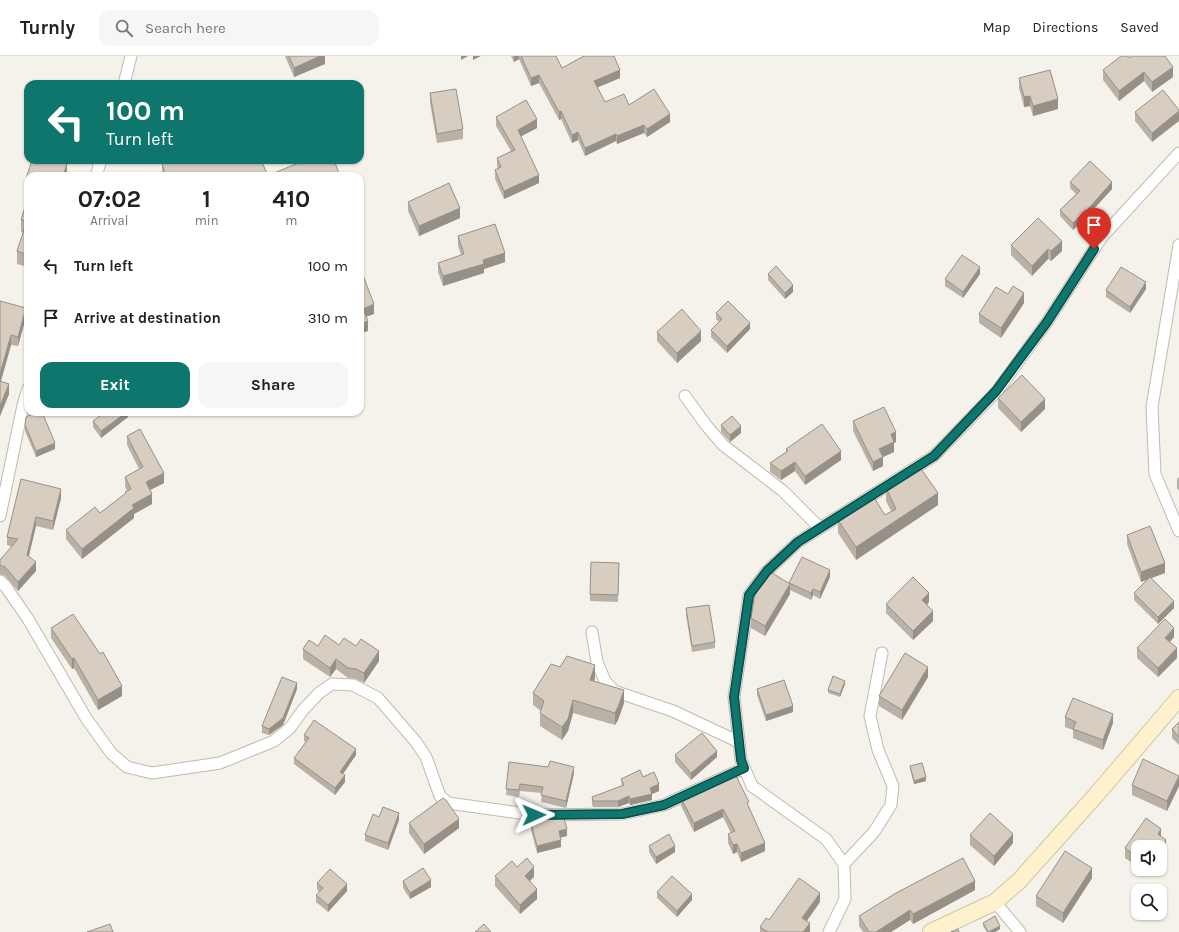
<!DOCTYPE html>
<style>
:root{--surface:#fff;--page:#f6f6f6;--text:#202124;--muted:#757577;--line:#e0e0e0;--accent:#0f766e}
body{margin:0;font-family:Karla,sans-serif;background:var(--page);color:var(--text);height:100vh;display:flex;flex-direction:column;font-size:15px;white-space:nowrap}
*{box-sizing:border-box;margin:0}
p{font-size:13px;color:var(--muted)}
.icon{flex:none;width:22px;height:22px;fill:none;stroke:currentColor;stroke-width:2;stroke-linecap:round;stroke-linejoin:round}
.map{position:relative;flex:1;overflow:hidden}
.drawer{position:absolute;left:24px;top:116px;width:340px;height:244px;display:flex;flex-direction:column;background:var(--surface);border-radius:12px;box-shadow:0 1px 3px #0004}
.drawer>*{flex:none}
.banner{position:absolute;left:24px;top:24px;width:340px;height:84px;border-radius:12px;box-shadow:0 1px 3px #0004;background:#0f766e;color:#fff;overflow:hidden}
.tools{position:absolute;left:1131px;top:784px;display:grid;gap:8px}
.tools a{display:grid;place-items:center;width:36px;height:36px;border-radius:8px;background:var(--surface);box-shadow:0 1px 3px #0004;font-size:20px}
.pin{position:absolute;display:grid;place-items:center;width:34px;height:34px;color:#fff;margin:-41px -17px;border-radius:50% 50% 50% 0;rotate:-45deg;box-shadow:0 0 4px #0007}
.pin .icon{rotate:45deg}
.me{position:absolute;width:44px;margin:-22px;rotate:89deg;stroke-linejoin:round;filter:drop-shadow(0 0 3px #0008)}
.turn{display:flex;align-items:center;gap:14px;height:84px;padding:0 16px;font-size:18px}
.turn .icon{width:52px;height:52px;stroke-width:2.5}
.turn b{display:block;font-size:28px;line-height:34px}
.eta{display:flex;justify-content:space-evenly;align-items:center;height:68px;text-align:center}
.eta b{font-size:24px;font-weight:700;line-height:28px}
.cta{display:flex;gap:8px;margin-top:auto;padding:8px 16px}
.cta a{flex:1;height:46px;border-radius:12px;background:var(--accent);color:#fff;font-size:16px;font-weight:700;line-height:46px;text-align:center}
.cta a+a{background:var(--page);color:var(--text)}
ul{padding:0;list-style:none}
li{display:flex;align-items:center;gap:12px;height:52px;padding:0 16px}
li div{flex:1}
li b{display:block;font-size:15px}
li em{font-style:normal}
header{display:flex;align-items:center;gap:24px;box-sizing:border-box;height:56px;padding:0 20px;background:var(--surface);border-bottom:1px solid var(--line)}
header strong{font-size:19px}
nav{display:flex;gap:22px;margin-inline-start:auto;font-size:14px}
.search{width:280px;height:36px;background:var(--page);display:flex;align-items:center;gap:10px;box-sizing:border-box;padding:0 14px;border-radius:12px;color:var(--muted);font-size:15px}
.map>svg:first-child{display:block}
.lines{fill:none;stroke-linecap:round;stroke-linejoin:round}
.street-casing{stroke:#c1baae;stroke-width:13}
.secondary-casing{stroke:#d4c59c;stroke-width:18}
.street{stroke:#fff;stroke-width:11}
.secondary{stroke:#fdf1ce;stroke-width:16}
.wall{fill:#b9b1a6}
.shaded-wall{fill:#969087}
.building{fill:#d7cec1;stroke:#969087}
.route-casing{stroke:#0a4d48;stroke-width:10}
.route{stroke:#0f766e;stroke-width:7}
</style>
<header>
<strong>Turnly</strong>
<div class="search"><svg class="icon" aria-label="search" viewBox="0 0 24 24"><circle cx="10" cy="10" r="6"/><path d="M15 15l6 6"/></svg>Search here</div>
<nav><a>Map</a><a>Directions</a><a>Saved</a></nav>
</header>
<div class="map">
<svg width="1179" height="876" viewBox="0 0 1179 876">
<rect width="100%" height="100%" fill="#f5f2ec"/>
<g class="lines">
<g class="street-casing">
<path id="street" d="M 124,28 L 131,0
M 96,120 L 101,104
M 1179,189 L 1152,351 L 1155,418 L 1179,475
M 685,340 L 706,369 L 723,389 L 783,435 L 820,472
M 0,460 L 23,349 L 28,333
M 0,525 L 6,531 L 28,563 L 86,662 L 111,697 L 127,711 L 152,717 L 220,707 L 274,685 L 290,672 L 303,654 L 319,637 L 332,628 L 353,629 L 378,642 L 416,686 L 426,701 L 440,740 L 448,747 L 534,759 L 622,758 L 664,749 L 744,712
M 592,576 L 597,606 L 605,625 L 614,635 L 673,655 L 739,686
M 844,808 L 874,776 L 891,749 L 893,730 L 878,694 L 870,660 L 882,597
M 995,846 L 1020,876
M 829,876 L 845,843 L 844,808 L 826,783 L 752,730 L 741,704 L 734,641 L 749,539 L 767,515 L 798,486 L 934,400 L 997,335 L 1047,266 L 1102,181 L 1179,97"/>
</g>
<g class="secondary-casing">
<path id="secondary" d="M 931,876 L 995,846 L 1019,825 L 1097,738 L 1179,642"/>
</g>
<use href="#street" class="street"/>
<use href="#secondary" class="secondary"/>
</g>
<path class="wall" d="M 285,0 L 325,0 L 325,8 L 294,21 Z
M 511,0 L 556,0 L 562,12 L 582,1 L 582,0 L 614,0 L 620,22 L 597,31 L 605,46 L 629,49 L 670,66 L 647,81 L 644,77 L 617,88 L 616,85 L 585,100 L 578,84 L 572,87 L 561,63 L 559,64 L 539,27 L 531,30 L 519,3 L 514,6 Z
M 1129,2 L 1173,21 L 1152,36 L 1144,25 L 1119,45 L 1103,24 L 1103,14 Z
M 1019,22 L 1058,53 L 1033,60 L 1030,50 L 1024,51 L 1019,32 Z
M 430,37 L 463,73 L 463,83 L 437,87 L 430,47 Z
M 1179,54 L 1152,86 L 1135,65 L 1135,56 Z
M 496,61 L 537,72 L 521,80 L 539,127 L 504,143 L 495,123 L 495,114 L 498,113 L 497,110 L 497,102 L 511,95 L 496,70 Z
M 32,104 L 54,104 L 67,108 L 67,120 L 28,120 L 28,140 L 25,139 L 25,126 Z
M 172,104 L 268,104 L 262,107 L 268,120 L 163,120 L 162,117 L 162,108 Z
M 1070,126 L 1112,133 L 1090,157 L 1073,174 L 1060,160 L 1060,154 L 1076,138 L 1070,132 Z
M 28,142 L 28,211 L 17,208 L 17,195 L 23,177 L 21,176 L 21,164 Z
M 408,146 L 460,162 L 419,180 L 408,155 Z
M 458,180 L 505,206 L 484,213 L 484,217 L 443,230 L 438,216 L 438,207 L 461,199 L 458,190 Z
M 1011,189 L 1062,195 L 1051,205 L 1048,203 L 1032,220 L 1011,199 Z
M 768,218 L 793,236 L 785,243 L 768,224 Z
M 980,218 L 963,242 L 945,230 L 945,223 Z
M 1146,233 L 1130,257 L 1106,241 L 1106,234 Z
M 1008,238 L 1024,247 L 1001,282 L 979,267 L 979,258 Z
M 0,245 L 26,261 L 18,290 L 11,289 L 1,325 L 9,338 L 0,360 Z
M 716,257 L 750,273 L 727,297 L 711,281 L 711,274 L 719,266 L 716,263 Z
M 657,276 L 701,285 L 677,307 L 657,285 Z
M 998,342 L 1045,353 L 1021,376 L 998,352 Z
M 128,356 L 128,361 L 101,382 L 93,371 L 93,365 Z
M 853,365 L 896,386 L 894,387 L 894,396 L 883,401 L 883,410 L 873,415 L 853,375 Z
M 25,369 L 55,393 L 36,401 L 25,375 Z
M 721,369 L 741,377 L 730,386 L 721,376 Z
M 127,380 L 164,427 L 150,434 L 152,448 L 134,458 L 134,462 L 82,503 L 66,483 L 66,474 L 100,457 L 125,438 L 125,436 L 127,435 L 125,430 L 125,421 L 139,413 L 127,389 Z
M 786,393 L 841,404 L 805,429 L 795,415 L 781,424 L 770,416 L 770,407 L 786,396 Z
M 1179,421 L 1179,434 L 1177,433 L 1177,423 Z
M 886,432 L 938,449 L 856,504 L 838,477 L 838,464 L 885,459 L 891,455 L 886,445 Z
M 61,442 L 53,474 L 36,470 L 29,500 L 36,515 L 18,535 L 5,520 L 0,518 L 0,504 L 12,491 L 7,489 L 7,481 Z
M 1127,479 L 1165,517 L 1151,522 L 1174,552 L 1158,568 L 1134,544 L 1134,537 L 1147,523 L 1141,526 L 1127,488 Z
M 619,507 L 618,546 L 590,545 L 590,538 Z
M 830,521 L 820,543 L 813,539 L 811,544 L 790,534 L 790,538 L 765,580 L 751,572 L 751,562 L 789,527 Z
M 929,546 L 927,549 L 933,565 L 913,584 L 886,557 L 886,548 Z
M 686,552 L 715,586 L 715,592 L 692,596 L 686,559 Z
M 51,572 L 100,598 L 122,640 L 98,654 L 74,612 L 72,613 L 51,582 Z
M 1174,581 L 1170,586 L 1177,602 L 1158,621 L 1137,602 L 1137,592 Z
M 339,589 L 379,605 L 364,627 L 356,623 L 348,622 L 336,613 L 330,621 L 303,603 L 303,593 L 318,590 Z
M 928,621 L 902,664 L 879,650 L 879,640 Z
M 595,622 L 594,625 L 624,647 L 618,664 L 615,669 L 573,657 L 568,675 L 562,684 L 540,670 L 540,657 L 541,655 L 533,649 L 533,637 Z
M 845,628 L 840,641 L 828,637 L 828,634 Z
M 297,633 L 283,669 L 269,679 L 262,677 L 262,670 Z
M 757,633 L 793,656 L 766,665 L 757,639 Z
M 1065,661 L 1113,667 L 1103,694 L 1073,682 L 1073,674 L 1065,671 Z
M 1179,666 L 1179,689 L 1172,682 L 1172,673 Z
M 304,679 L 356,699 L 343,718 L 345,726 L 335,739 L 294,708 L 294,702 L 306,686 L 304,685 Z
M 675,699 L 717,701 L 691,724 L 675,706 Z
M 509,706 L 574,717 L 566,752 L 541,746 L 542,737 L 520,735 L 519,741 L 506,739 Z
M 910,710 L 926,725 L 914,728 L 910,713 Z
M 643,721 L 659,735 L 652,738 L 652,744 L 630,749 L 629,747 L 618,751 L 593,751 L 592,748 L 592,741 L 622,730 L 621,723 Z
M 1132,729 L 1179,730 L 1167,755 L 1132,739 Z
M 681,742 L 749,751 L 765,795 L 741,806 L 737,796 L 733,798 L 728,787 L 728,778 L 731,777 L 723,761 L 694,776 L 681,750 Z
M 379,761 L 399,764 L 388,794 L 365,785 L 365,779 Z
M 409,767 L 459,772 L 424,798 L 409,777 Z
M 531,767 L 567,780 L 561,781 L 561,791 L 537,797 L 531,774 Z
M 970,779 L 1013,787 L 994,810 L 970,789 Z
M 1161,781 L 1166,794 L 1160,801 L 1160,791 L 1138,791 L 1138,811 L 1125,802 L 1125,792 Z
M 649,790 L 675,796 L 656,808 L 649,796 Z
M 517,811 L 534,821 L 530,825 L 537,843 L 520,858 L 495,830 L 495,820 Z
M 1140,813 L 1151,813 L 1148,818 Z
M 1092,822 L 1063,867 L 1036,850 L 1036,840 Z
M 403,825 L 431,831 L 410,843 L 403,832 Z
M 317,827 L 347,835 L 328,856 L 316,846 L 316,839 L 319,836 L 317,833 Z
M 975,834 L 913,868 L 910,864 L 891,876 L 863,876 L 859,870 L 859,860 Z
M 657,836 L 692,844 L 677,861 L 657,842 Z
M 820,846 L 807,865 L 810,876 L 760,876 L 760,871 L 769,864 Z
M 983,867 L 1000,873 L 995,876 L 987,876 L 983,870 Z"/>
<path class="shaded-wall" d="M 320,0 L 325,0 L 325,8 L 294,21 L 294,12 Z
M 461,0 L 468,0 L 461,4 Z
M 473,0 L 481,0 L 473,4 Z
M 514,0 L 519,0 L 519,3 L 514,6 Z
M 1173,11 L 1173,21 L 1152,36 L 1152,26 Z
M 620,14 L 620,22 L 594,33 L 594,25 Z
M 1144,16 L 1144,25 L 1119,45 L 1119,35 Z
M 539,19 L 539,27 L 531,30 L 531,22 Z
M 1030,40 L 1030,50 L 1024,51 L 1024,41 Z
M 1058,43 L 1058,53 L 1033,60 L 1033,50 Z
M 561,55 L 561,63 L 559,64 L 559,56 Z
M 1179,55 L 1179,65 L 1152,86 L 1152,77 Z
M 670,58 L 670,66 L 647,81 L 647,73 Z
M 363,61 L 363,70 L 360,72 L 360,62 Z
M 537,63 L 537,72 L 518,82 L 518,74 Z
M 644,69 L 644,77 L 617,88 L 617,80 Z
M 578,76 L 578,84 L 572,87 L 572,79 Z
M 616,78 L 616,85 L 585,100 L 585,92 Z
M 259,104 L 268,104 L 259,108 Z
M 67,108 L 67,120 L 63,120 Z
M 539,119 L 539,127 L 504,143 L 504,135 Z
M 1112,126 L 1112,133 L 1090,157 L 1073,174 L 1073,167 Z
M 460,152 L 460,162 L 419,180 L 419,170 Z
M 1062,185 L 1062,195 L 1051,205 L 1051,195 Z
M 1048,193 L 1048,203 L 1032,220 L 1032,210 Z
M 505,197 L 505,206 L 484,213 L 484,217 L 443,230 L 443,220 L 483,204 Z
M 980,211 L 980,218 L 963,242 L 963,236 Z
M 1146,226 L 1146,233 L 1130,257 L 1130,251 Z
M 793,229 L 793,236 L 785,243 L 785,237 Z
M 1024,237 L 1024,247 L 1001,282 L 1001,272 Z
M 374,248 L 374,258 L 363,262 L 363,253 Z
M 26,252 L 26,261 L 18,290 L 18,281 Z
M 368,265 L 368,275 L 362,277 L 362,285 L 360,286 L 360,268 Z
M 750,267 L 750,273 L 727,297 L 727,290 Z
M 701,275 L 701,285 L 677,307 L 677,297 Z
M 11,279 L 11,289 L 0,328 L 0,318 Z
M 9,328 L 9,338 L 0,360 L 0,350 Z
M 1045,343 L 1045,353 L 1021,376 L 1021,366 Z
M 127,356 L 128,356 L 128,361 L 101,382 L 101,375 Z
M 741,370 L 741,377 L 730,386 L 730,379 Z
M 896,376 L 896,386 L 894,387 L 894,396 L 883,401 L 883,410 L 873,415 L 873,406 L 879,393 L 891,378 Z
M 55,387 L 55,393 L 36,401 L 36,395 Z
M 841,395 L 841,404 L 805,429 L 805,420 Z
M 795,406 L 795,415 L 781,424 L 781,415 Z
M 164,417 L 164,427 L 146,436 L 146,426 Z
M 61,433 L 61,442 L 53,474 L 53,465 Z
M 938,437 L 938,449 L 856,504 L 856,491 Z
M 152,438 L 152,448 L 134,458 L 134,462 L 82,503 L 82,493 L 132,449 Z
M 36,461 L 36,470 L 27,507 L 27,499 Z
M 36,506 L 36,515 L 18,535 L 18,526 Z
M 1165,507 L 1165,517 L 1141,526 L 1141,516 Z
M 830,514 L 830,521 L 820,543 L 820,536 Z
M 790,528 L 790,538 L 765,580 L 765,570 Z
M 813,533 L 813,539 L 811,544 L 811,537 Z
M 929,537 L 929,546 L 922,554 L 922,544 Z
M 1174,545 L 1174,552 L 1158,568 L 1158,561 Z
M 933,555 L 933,565 L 913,584 L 913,575 Z
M 1174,572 L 1174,581 L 1165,591 L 1165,582 Z
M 1177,592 L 1177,602 L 1158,621 L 1158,612 Z
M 379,595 L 379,605 L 364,627 L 364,617 Z
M 74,602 L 74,612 L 72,613 L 72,603 Z
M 336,603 L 336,613 L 330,621 L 330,612 Z
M 595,609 L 595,622 L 590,637 L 590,624 Z
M 928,611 L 928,621 L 902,664 L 902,654 Z
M 845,625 L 845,628 L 840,641 L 840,638 Z
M 297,627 L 297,633 L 283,669 L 269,679 L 269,673 Z
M 122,630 L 122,640 L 98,654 L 98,644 Z
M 624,634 L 624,647 L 618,664 L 615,669 L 615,657 Z
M 573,644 L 573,657 L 568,675 L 562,684 L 562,671 Z
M 793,650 L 793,656 L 766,665 L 766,659 Z
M 1113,658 L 1113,667 L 1103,694 L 1103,684 Z
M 356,693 L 356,699 L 340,722 L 340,716 Z
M 717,695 L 717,701 L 691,724 L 691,717 Z
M 574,711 L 574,717 L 566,752 L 566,745 Z
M 345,719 L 345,726 L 335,739 L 335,732 Z
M 1179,720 L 1179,730 L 1167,755 L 1167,745 Z
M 926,721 L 926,725 L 914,728 L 914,725 Z
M 659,728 L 659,735 L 652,738 L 652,744 L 630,749 L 630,743 Z
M 629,740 L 629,747 L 618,751 L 618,745 Z
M 723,753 L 723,761 L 694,776 L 694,767 Z
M 399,757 L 399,764 L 388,794 L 388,787 Z
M 459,763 L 459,772 L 424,798 L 424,788 Z
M 567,773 L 567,780 L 559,782 L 559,775 Z
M 1161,773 L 1161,783 L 1158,778 Z
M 1013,778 L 1013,787 L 994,810 L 994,800 Z
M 561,784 L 561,791 L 537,797 L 537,790 Z
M 1166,784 L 1166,794 L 1160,801 L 1160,792 Z
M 765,787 L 765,795 L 741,806 L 741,797 Z
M 737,788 L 737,796 L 733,798 L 733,789 Z
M 675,790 L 675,796 L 656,808 L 656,801 Z
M 534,811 L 534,821 L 525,829 L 525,820 Z
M 1092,812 L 1092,822 L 1063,867 L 1063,857 Z
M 1148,813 L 1151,813 L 1148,818 Z
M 431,824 L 431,831 L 410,843 L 410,837 Z
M 975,825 L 975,834 L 913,868 L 913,858 Z
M 347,828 L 347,835 L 328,856 L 328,849 Z
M 537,833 L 537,843 L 520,858 L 520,849 Z
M 820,837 L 820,846 L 802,871 L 802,862 Z
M 692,838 L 692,844 L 677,861 L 677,855 Z
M 910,854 L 910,864 L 891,876 L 876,876 Z
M 810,867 L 810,876 L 803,876 Z
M 1000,870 L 1000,873 L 995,876 L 989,876 Z"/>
<path class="building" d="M 289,0 L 320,0 L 294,12 Z
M 521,0 L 556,0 L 562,12 L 584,0 L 614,0 L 620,14 L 594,25 L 605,46 L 624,38 L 629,49 L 654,33 L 670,58 L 647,73 L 644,69 L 617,80 L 616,78 L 585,92 L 578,76 L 572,79 L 561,55 L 559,56 L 539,19 L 531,22 Z
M 1121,0 L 1128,0 L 1129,2 L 1132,0 L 1165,0 L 1173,11 L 1152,26 L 1144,16 L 1119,35 L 1103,14 Z
M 1050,14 L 1058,43 L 1033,50 L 1030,40 L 1024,41 L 1019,22 Z
M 344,26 L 345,28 L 340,28 Z
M 456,33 L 463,73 L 437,78 L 430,37 Z
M 1163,34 L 1179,54 L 1179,55 L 1152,77 L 1135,56 Z
M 526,44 L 537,63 L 518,74 L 539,119 L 504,135 L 495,114 L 501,111 L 497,102 L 515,94 L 496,61 Z
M 360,55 L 363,61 L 360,62 Z
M 32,104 L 54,104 L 67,108 L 63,120 L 28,120 L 28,127 L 25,126 Z
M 172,104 L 261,104 L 268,120 L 166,120 L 162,108 Z
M 306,104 L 334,104 L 340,120 L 275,120 L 274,117 Z
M 1090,105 L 1112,126 L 1090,151 L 1073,167 L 1060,154 L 1080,135 L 1070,126 Z
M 449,127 L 460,152 L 419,170 L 408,146 Z
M 28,142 L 28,199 L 17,195 L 27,165 L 21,164 Z
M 1038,162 L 1062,185 L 1051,195 L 1048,193 L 1032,210 L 1011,189 Z
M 495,168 L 505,197 L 483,204 L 484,208 L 443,220 L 438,207 L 464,198 L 458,180 Z
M 962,199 L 980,211 L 963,236 L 945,223 Z
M 776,210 L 793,229 L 785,237 L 768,218 Z
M 1121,211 L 1146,226 L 1130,251 L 1106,234 Z
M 362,217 L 374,248 L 363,253 L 368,265 L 360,268 L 360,218 Z
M 1013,230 L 1024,237 L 1001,272 L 979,258 L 996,231 L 1008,238 Z
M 0,245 L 26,252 L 18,281 L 11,279 L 0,318 Z
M 728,245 L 750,267 L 727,290 L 711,274 L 722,263 L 716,257 Z
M 682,253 L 701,275 L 677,297 L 657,276 Z
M 1022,319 L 1045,343 L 1021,366 L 998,342 Z
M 0,325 L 9,328 L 0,350 Z
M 884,351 L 896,376 L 891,378 L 894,386 L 879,393 L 883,401 L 873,406 L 853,365 Z
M 37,356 L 42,356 L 55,387 L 36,395 L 25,369 L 26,361 Z
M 105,356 L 127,356 L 101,375 L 93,365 Z
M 732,360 L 741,370 L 730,379 L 721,369 Z
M 822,368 L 841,395 L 805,420 L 795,406 L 781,415 L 770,407 L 788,395 L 786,393 Z
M 140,373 L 164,417 L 146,426 L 152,438 L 132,449 L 134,452 L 82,493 L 66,474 L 95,451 L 100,457 L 126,437 L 125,436 L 131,433 L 125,421 L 143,411 L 127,380 Z
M 919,410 L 938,437 L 856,491 L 838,464 L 873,440 L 885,459 L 896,453 L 886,432 Z
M 21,423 L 61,433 L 53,465 L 36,461 L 27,499 L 36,506 L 18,526 L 5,511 L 0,509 L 0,504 L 18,483 L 7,481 Z
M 1150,470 L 1165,507 L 1141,516 L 1127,479 Z
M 802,501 L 830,514 L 820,536 L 813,533 L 811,537 L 789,527 Z
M 591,506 L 619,507 L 618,539 L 590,538 Z
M 769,515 L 790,528 L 765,570 L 751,562 L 756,532 Z
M 913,521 L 929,537 L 922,544 L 933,555 L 913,575 L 886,548 Z
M 1150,521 L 1174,545 L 1158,561 L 1134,537 Z
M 709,549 L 715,586 L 692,590 L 686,552 Z
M 73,558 L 100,598 L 103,596 L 122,630 L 98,644 L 74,602 L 72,603 L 51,572 Z
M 1165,563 L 1174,572 L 1165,582 L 1177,592 L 1158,612 L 1137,592 Z
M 325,579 L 339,589 L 344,582 L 356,590 L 361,583 L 379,595 L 364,617 L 356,613 L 348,612 L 336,603 L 330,612 L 303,593 L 309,584 L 318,590 Z
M 905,597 L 928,611 L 902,654 L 879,640 Z
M 567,600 L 595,609 L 590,624 L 624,634 L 618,651 L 615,657 L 573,644 L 568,663 L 562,671 L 540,657 L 544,645 L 533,637 L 551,608 L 560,611 Z
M 833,620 L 845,625 L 840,638 L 828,634 Z
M 282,621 L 297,627 L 283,662 L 269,673 L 262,670 Z
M 784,624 L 793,650 L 766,659 L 757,633 Z
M 1073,642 L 1113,658 L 1103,684 L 1073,673 L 1076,666 L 1065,661 Z
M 314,664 L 356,693 L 340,716 L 345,719 L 335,732 L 294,702 L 309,682 L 304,679 Z
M 1179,666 L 1179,681 L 1172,673 Z
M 702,677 L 717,695 L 691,717 L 675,699 Z
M 1143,703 L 1179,720 L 1167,745 L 1132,729 Z
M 550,705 L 574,711 L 566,745 L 541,739 L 543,731 L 520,728 L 519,734 L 506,733 L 509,706 L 548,711 Z
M 922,707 L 926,721 L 914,725 L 910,710 Z
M 640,714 L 643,721 L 654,716 L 659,728 L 650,732 L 652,738 L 630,743 L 629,740 L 618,745 L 593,745 L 592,741 L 624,729 L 621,723 Z
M 734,716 L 749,746 L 747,747 L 765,787 L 741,797 L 737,788 L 733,789 L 728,778 L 735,775 L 723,753 L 694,767 L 681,742 Z
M 443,742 L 446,744 L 459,763 L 424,788 L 409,767 Z
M 383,751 L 399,757 L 388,787 L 365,779 L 373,758 L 379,761 Z
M 990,757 L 1013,778 L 994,800 L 970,779 Z
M 563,759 L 567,773 L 559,775 L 561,784 L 537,790 L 531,767 Z
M 1146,762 L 1161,773 L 1158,778 L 1166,784 L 1160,792 L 1160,791 L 1138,791 L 1138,802 L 1125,792 Z
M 669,778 L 675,790 L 656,801 L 649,790 Z
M 1065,795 L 1092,812 L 1063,857 L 1036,840 Z
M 527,802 L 534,811 L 525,820 L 537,833 L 520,849 L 495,820 L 512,805 L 517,811 Z
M 963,802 L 975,825 L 913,858 L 910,854 L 876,876 L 869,876 L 859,860 L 896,837 Z
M 423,812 L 431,824 L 410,837 L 403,825 Z
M 330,813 L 347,828 L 328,849 L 316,839 L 323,832 L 317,827 Z
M 672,820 L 692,838 L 677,855 L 657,836 Z
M 799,822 L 820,837 L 802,862 L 810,867 L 803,876 L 768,876 L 760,871 L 766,862 L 769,864 Z
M 995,860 L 1000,870 L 988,876 L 983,867 Z
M 110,868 L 113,876 L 87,876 Z
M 484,868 L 491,876 L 475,876 Z
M 958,873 L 959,876 L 951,876 Z"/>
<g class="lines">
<g class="route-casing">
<path id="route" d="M 534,759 L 622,758 L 664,749 L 744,712 L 741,704 L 734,641 L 749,539 L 767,515 L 798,486 L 934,400 L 996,335 L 1047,266 L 1094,193"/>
</g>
<use href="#route" class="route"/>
</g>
</svg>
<div class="tools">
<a><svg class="icon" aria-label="sound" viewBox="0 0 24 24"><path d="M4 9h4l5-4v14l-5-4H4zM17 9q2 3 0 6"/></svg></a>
<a><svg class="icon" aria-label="search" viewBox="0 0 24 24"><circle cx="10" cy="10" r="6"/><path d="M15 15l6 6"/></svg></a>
</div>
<div class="pin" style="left:1094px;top:193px;background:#d93025"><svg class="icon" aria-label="arrive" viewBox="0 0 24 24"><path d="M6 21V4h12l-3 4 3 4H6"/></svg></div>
<svg class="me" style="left:534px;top:759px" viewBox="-20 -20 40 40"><path d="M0-17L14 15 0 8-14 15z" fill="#0f766e" stroke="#fff" stroke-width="4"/></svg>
<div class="banner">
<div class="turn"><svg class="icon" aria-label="left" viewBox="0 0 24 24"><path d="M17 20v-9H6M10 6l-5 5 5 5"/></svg><div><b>100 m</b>Turn left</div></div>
</div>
<section class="drawer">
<div class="eta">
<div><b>07:02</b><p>Arrival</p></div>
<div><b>1</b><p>min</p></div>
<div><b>410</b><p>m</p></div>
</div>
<ul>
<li><svg class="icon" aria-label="left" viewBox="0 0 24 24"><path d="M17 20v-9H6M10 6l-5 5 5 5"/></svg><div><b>Turn left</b></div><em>100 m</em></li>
<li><svg class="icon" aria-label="arrive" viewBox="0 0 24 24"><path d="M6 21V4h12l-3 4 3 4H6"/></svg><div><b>Arrive at destination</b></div><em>310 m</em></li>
</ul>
<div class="cta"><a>Exit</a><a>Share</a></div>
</section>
</div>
